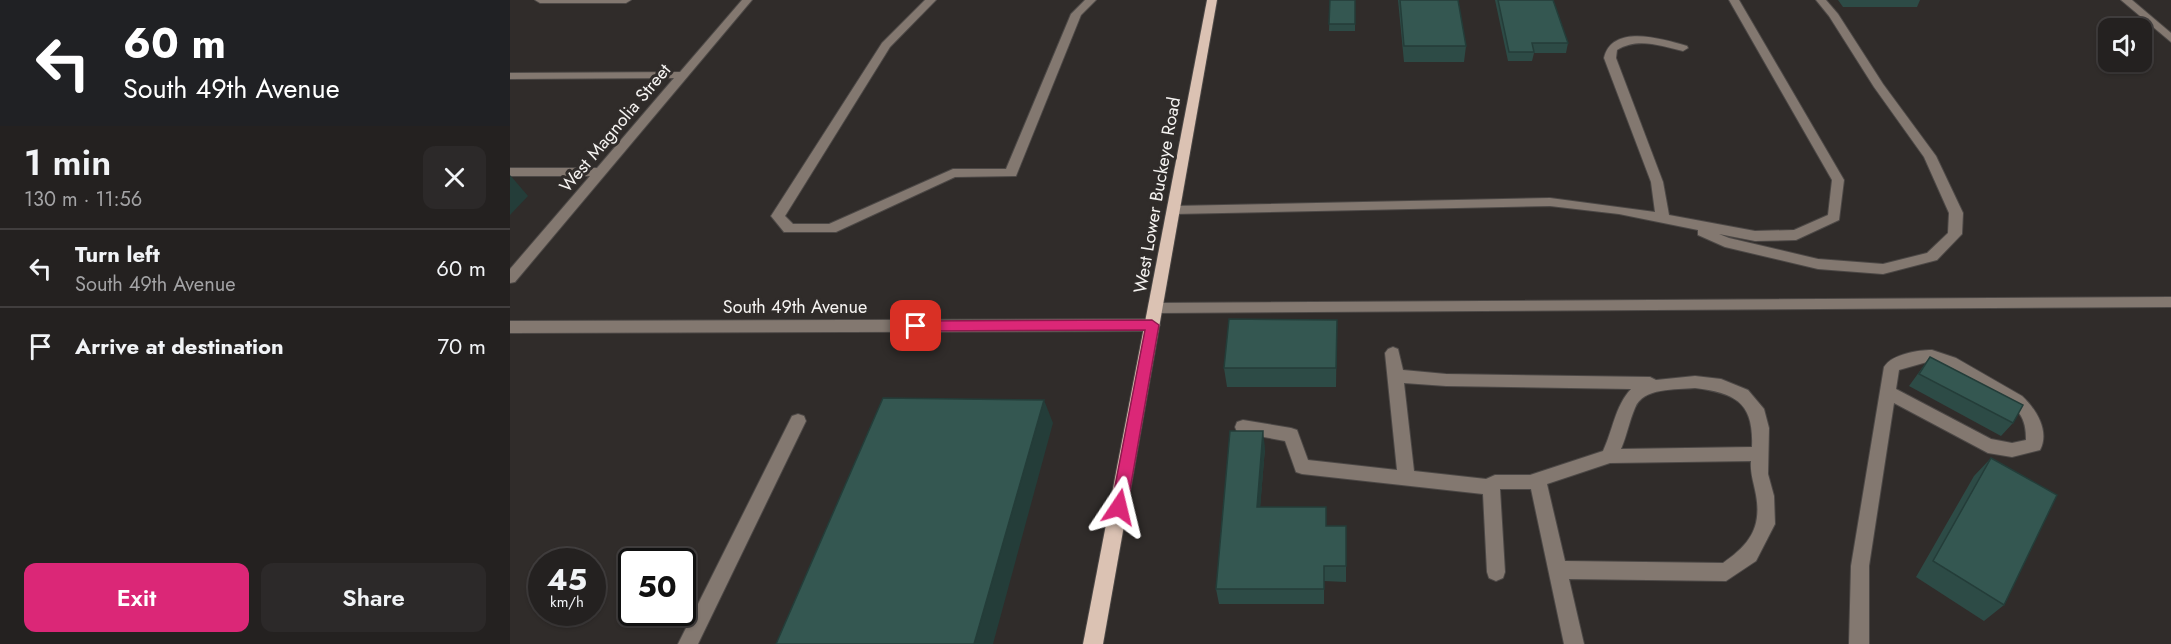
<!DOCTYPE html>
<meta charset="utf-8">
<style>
:root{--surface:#242120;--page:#2c2929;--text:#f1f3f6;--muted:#a3a3a5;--line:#413e3e;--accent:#db2777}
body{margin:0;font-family:Jost,sans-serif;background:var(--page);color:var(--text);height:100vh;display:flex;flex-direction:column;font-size:22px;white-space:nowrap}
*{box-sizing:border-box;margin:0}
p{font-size:20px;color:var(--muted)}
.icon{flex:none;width:33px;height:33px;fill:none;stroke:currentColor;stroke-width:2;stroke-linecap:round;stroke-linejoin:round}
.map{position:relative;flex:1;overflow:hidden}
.side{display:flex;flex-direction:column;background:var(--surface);width:510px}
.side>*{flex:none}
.guide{background:#202124;color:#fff;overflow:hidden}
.buttons{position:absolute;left:1588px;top:18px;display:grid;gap:12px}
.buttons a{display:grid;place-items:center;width:54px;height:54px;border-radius:12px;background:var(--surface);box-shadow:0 2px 4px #0004,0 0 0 2px var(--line);font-size:30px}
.speed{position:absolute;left:18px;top:548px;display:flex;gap:12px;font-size:30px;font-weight:700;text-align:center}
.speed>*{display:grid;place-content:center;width:78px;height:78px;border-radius:50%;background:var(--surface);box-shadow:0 2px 4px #0004,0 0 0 2px var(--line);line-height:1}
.speed small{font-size:15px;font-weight:400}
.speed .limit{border:3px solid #111;border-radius:9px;background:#fff;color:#111}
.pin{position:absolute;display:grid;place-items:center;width:51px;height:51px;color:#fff;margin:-26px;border-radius:12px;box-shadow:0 3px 9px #0006}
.me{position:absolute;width:66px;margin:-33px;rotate:10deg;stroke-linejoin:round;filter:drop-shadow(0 0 4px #0008)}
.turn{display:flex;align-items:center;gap:21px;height:126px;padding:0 24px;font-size:27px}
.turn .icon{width:78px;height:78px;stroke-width:2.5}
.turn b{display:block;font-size:42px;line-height:51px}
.round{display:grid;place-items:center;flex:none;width:63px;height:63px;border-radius:12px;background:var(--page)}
.head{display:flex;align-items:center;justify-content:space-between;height:102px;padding:0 24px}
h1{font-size:36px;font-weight:600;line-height:45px}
.cta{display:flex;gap:12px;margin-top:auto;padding:12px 24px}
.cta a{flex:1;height:69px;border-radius:12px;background:var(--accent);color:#fff;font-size:24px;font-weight:600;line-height:69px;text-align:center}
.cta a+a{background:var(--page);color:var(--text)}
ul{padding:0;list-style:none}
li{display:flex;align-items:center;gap:18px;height:78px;padding:0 24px;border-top:2px solid var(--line)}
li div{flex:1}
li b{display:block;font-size:22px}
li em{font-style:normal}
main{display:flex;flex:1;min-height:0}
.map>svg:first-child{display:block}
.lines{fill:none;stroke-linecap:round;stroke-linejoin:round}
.minor-casing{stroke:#4c4846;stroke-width:2}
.major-casing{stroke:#4c4846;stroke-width:2}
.minor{fill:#837870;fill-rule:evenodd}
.major{fill:#dbc2b3;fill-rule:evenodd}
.wall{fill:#2d4b46}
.shaded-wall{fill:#243d39}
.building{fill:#345751;stroke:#243d39;stroke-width:1.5}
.route{fill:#db2777;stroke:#8e194d;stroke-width:1.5}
.labels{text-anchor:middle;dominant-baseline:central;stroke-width:6;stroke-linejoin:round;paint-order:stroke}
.street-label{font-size:18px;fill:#f5f3f1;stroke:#302c2a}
</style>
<main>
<section class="side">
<div class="guide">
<div class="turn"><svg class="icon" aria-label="left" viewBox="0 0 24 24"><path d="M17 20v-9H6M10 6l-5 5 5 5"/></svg><div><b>60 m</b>South 49th Avenue</div></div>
</div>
<div class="head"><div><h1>1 min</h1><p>130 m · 11:56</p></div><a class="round"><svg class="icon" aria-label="close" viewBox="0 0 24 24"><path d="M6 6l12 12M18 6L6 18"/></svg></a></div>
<ul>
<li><svg class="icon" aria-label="left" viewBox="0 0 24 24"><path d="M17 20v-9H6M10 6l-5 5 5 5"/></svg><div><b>Turn left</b><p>South 49th Avenue</p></div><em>60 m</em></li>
<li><svg class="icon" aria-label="arrive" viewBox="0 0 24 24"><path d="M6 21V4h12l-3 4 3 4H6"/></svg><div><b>Arrive at destination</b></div><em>70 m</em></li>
</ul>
<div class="cta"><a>Exit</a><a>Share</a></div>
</section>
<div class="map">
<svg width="1661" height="644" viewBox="0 0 1661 644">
<rect width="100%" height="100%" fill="#302c2a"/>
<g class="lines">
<g class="minor-casing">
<path id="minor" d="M 25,0 L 121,0 L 116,3 L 30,3 Z
M 232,0 L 242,0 L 5,282 L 0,283 L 0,269 L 80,176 L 0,176 L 0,168 L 87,168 L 164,78 L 0,79 L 0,73 L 170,72 Z
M 415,0 L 426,0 L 380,47 L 275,216 L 283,224 L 319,224 L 443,169 L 496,169 L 561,14 L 575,0 L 586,0 L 571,15 L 506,176 L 445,177 L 326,232 L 274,232 L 261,216 L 372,43 Z
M 1219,0 L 1229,0 L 1334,180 L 1329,220 L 1286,240 L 1245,241 L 1209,234 L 1219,238 L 1308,259 L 1373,264 L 1417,253 L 1438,233 L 1439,213 L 1414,157 L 1364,87 L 1319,16 L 1306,0 L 1316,0 L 1328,14 L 1373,84 L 1426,156 L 1453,213 L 1452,234 L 1427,260 L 1373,274 L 1308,269 L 1215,247 L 1188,235 L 1188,230 L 1109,214 L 1040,206 L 664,214 L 657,210 L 664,206 L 1040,198 L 1145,212 L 1141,182 L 1094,58 C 1102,23 1153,39 1177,46 L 1178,48 L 1173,51 C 1151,46 1128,37 1107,50 L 1106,58 L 1153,182 L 1159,215 L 1245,231 L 1284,230 L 1318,215 L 1322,180 Z
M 1611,0 L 1622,0 L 1661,33 L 1661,42 Z
M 1661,297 L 1661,307 L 646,313 L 641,312 L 639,308 L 641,304 L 646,303 Z
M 642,319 L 647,321 L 650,325 L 647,329 L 642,331 L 0,333 L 0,321 Z
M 883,347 L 888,349 L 893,370 L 936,374 L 1140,377 L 1146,380 L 1185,376 L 1211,379 L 1238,390 L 1254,409 L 1259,428 L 1258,474 L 1264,496 L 1265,524 L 1246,561 L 1216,581 L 1059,579 L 1074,644 L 1054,644 L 1021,489 L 990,489 L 995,572 L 993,578 L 986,581 L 979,578 L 977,572 L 973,494 L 792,474 L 786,472 L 775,441 L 727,432 L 725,427 L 727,422 L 733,420 L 781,428 L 787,430 L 798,460 L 887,470 L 875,353 L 878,349 ZM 894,383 L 936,386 L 1121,389 C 1105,406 1103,430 1093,451 L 1020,475 L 985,475 L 976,479 L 904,471 ZM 1185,388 C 1226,393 1244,403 1242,447 L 1111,449 C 1117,435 1119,422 1125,408 C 1133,387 1166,390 1185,388 ZM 1241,461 C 1240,474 1244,483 1246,495 C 1252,528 1239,545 1213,563 L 1055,561 L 1037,484 L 1100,463 Z
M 1422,350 L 1446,358 L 1512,396 C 1526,409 1540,431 1530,450 L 1502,457 L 1478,453 L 1384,403 L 1359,566 L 1359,644 L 1339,644 L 1341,566 L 1374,367 C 1382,354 1408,350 1422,350 ZM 1417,362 C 1435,362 1498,398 1509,413 C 1515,421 1516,430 1516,440 L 1502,443 L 1481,439 L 1386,389 L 1389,370 Z
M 288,414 L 294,416 L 296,421 L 188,644 L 168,644 L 282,416 Z"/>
</g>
<g class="major-casing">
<path id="major" d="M 697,0 L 707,0 L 593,644 L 573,644 Z"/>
</g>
<use href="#minor" class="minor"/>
<use href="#major" class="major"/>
</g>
<path class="wall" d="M 820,0 L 845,0 L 845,31 L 819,31 Z
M 888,0 L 948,0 L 956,46 L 954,62 L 894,62 Z
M 985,0 L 1043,0 L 1058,43 L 1056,53 L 1024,53 L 1022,61 L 998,61 Z
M 1328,0 L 1410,0 L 1407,7 L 1333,7 Z
M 827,320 L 826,387 L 717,387 L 714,368 Z
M 1420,357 L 1503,423 L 1491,436 L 1399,386 Z
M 755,448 L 750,507 L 816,526 L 836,526 L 836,582 L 814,581 L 814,604 L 709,604 L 706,589 Z
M 1481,458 L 1494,605 L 1474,621 L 1406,577 L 1464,476 Z"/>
<path class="shaded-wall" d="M 0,175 L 18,196 L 0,215 Z
M 534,400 L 543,423 L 483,644 L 464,644 Z
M 753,431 L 755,448 L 749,523 L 747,507 Z"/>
<path class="building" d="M 820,0 L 845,0 L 845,24 L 819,24 Z
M 890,0 L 948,0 L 956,46 L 894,46 Z
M 988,0 L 1043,0 L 1058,43 L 1022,43 L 1024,52 L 999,52 Z
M 719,319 L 827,320 L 826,368 L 714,368 Z
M 1420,357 L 1513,405 L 1503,423 L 1409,374 Z
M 373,398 L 534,400 L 464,644 L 266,644 Z
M 720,431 L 753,431 L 747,507 L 816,507 L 816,526 L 836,526 L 836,566 L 814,566 L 814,589 L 706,589 Z
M 1481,458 L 1547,495 L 1494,605 L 1423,561 Z"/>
<path class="route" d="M 642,320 L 649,325 L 617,507 L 614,512 L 609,514 L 603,512 L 601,507 L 635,330 L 406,331 L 399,326 L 406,321 Z"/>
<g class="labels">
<g class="street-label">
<text transform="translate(105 128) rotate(-50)">West Magnolia Street</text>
<text transform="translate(647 195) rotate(-80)">West Lower Buckeye Road</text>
<text x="285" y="307">South 49th Avenue</text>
</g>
</g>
</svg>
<div class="buttons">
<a><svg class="icon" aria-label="sound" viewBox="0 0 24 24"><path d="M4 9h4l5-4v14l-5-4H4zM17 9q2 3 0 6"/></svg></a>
</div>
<div class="speed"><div>45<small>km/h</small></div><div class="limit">50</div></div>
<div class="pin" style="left:406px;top:326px;background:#d93025"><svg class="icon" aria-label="arrive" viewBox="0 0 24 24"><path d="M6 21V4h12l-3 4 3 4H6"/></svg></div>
<svg class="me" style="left:609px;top:507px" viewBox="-20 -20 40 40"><path d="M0-17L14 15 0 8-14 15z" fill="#db2777" stroke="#fff" stroke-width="4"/></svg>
</div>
</main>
